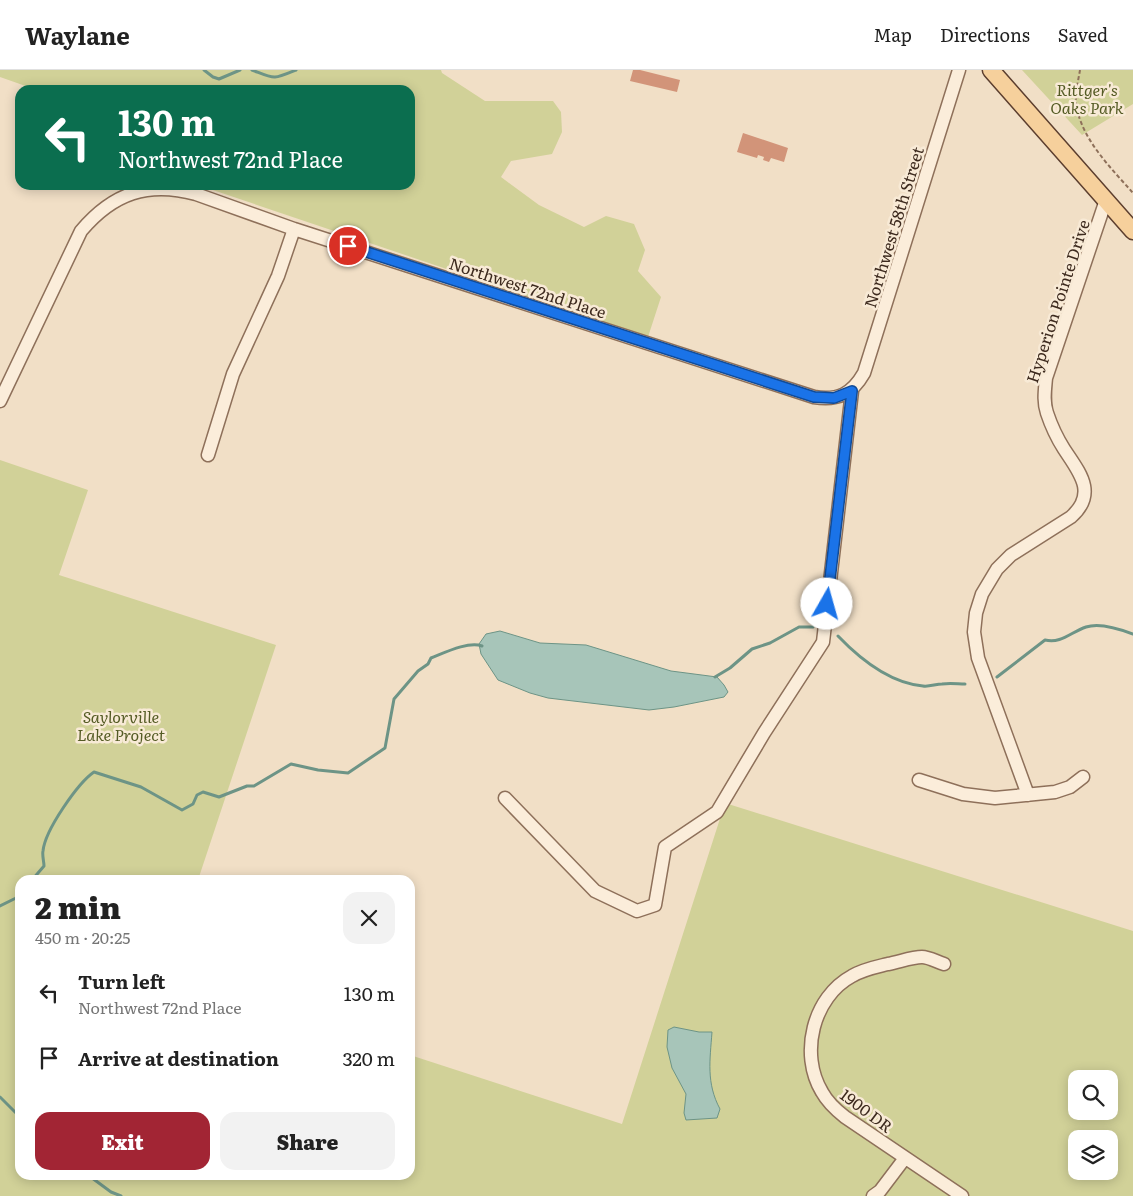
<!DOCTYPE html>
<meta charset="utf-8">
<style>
:root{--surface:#fff;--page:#f2f2f2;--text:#222;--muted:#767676;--line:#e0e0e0;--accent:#a22534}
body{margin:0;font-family:Literata,serif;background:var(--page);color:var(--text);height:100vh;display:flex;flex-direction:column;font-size:19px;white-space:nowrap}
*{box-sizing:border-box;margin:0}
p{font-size:16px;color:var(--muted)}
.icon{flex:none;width:28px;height:28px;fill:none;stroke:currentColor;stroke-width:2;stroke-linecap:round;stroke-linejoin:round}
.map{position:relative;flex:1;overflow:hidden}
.panel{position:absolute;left:15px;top:805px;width:400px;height:305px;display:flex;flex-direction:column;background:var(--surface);border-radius:15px;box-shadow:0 2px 12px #0003}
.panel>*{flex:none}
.hud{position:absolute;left:15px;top:15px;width:400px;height:105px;border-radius:15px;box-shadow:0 2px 12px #0003;background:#0b6e4f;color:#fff;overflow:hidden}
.buttons{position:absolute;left:1068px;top:1000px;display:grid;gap:10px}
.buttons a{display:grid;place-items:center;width:50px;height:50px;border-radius:10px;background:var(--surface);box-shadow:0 2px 12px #0003;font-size:25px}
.pin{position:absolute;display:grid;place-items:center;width:42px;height:42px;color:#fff;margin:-21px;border:2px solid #fff;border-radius:50%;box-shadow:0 1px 5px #0007}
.me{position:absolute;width:55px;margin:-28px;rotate:7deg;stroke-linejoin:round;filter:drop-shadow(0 0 4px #0008)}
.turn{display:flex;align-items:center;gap:18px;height:105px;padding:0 20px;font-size:22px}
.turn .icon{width:65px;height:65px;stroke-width:2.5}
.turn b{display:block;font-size:35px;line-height:42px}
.round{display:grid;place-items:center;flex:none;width:52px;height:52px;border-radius:15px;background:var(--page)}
.headline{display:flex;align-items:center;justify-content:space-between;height:85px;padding:0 20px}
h1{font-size:30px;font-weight:800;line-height:38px}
.action{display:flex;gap:10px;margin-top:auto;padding:10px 20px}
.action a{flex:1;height:58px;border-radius:15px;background:var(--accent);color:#fff;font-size:20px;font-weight:800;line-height:58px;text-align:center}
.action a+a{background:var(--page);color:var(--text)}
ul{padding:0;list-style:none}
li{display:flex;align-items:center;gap:15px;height:65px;padding:0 20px}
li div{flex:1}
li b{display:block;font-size:19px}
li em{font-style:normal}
header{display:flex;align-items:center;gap:30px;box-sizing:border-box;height:70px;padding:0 25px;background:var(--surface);border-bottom:1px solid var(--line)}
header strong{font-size:24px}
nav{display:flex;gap:28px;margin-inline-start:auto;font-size:18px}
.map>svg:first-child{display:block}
.green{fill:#d1d198;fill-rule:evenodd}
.water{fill:#a7c5b9;stroke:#6d9486}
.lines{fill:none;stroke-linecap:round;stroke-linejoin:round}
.stream{stroke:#6d9486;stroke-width:3}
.building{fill:#d29479}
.minor-casing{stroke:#8e705a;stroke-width:15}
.major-casing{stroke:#5c3e2e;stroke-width:19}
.path{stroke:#8e705a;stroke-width:2;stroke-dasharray:4 2.5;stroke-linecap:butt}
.minor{stroke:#fbedda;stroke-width:12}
.major{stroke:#f6d09c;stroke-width:16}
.route-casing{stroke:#114b97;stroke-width:12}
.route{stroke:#1a73e8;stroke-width:9}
.labels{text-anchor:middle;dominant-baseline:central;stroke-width:5;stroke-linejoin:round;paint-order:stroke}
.park-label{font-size:16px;font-style:italic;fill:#545b24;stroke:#f8ead6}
.street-label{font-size:16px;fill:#3d2a1e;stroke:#f8ead6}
</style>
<header>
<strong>Waylane</strong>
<nav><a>Map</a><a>Directions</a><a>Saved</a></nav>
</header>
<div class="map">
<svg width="1133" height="1126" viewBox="0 0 1133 1126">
<rect width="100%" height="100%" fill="#f1dfc6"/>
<path class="green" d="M 0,0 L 441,0 L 442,3 L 485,31 L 553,31 L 561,42 L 562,62 L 552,84 L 511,91 L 501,107 L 539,135 L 584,157 L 606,146 L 634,154 L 645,180 L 638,201 L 661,227 L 648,267 L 198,115 L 410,115 L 410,20 L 37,20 L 0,7 Z
M 1022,0 L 1133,0 L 1133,34 L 1082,65 Z
M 0,390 L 88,420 L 59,505 L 276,575 L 198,810 L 20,810 L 20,1105 L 410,1105 L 410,985 L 622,1054 L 725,733 L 1133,861 L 1133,1126 L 0,1126 ZM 1076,1009 L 1109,1009 L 1109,1041 L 1076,1041 ZM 1076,1069 L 1109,1069 L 1109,1101 L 1076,1101 Z"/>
<path class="water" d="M 500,561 L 540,573 L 586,575 L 671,601 L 717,607 L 724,615 L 728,622 L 724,627 L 674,637 L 649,640 L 548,628 L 530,623 L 498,610 L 481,584 L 479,574 L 486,564 Z
M 674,957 L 699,962 L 712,962 C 710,990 706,1013 720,1039 L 717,1048 L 686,1050 L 684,1043 L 686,1024 L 672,998 L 667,977 L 668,960 Z"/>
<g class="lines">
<path class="stream" d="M 204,0 L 213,7 L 219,9 L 240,0
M 252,0 C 275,9 272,10 296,0
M 838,566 C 860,589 890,613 923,616 C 929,617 936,614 942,614 C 950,613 958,614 965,614
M 715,607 L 730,598 L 752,579 L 770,573 L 799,557 L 813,557
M 997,607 L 1045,570 C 1061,574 1071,562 1086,557 C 1100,552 1120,559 1133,564
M 32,810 L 44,796 C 44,792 42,785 43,781 C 45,760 78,713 94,702 L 141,717 L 182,740 L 193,734 L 197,725 L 203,722 L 219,727 L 247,716 L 254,716 L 291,694 L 318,700 L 348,703 L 385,678 L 394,629 L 418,601 L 428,594 L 431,588 C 444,583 468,571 482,576
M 0,836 L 16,828 L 20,818
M 0,1027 L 20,1047
M 88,1105 L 111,1122 L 121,1126"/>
</g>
<path class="building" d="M 633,0 L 640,0 L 680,10 L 677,22 L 630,11 Z
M 743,63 L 788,78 L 784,92 L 771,88 L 769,92 L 763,90 L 764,87 L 758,85 L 757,88 L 737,82 Z"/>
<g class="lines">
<g class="minor-casing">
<path id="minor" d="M 0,331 L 81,161 C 113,123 148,111 196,124 L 294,159 L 814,327 C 838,331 852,324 864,303 L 959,0
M 208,385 L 233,304 L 278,206 L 294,159
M 919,710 L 963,724 L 995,728 L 1055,722 L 1070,717 L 1083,707
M 1028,725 L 978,588 L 974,562 L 976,543 L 982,524 L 997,499 L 1011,485 L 1071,447 C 1098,423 1079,402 1064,379 C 1057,368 1051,355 1047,343 C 1043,331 1045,320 1046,308 L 1106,130
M 505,728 L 595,821 L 637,841 L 655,835 L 665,777 L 717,742 L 764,663 L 823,572 L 852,321
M 944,894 C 937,892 929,887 922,887 C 912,887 899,892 888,894 C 876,897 864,899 852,906 C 813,927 799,984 822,1022 C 828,1033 836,1040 845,1047 L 962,1126
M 873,1126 L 880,1121 L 905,1088"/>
</g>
<g class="major-casing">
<path id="major" d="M 991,0 L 1133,161"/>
</g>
<path class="path" d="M 1080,0 C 1078,12 1074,27 1077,39 C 1084,72 1112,99 1133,123"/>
<use href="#minor" class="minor"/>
<use href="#major" class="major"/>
</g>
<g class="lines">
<g class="route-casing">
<path id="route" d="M 348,176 L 814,327 L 834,328 L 852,321 L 827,534"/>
</g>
<use href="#route" class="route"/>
</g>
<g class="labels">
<g class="park-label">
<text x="1087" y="19">Rittger's<tspan x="1087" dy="18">Oaks Park</tspan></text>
<text x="121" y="646">Saylorville<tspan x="121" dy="18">Lake Project</tspan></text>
</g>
<g class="street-label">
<text transform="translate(893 157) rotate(-73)">Northwest 58th Street</text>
<text transform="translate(528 217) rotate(18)">Northwest 72nd Place</text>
<text transform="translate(1057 231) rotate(-72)">Hyperion Pointe Drive</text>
<text transform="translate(867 1040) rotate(37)">1900 DR</text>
</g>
</g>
</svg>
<div class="buttons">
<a><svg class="icon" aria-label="search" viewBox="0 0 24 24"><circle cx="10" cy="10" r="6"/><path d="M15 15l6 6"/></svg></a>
<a><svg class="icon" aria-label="layers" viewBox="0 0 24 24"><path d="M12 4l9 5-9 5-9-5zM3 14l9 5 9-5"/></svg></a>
</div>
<div class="pin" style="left:348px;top:176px;background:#d93025"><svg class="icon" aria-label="arrive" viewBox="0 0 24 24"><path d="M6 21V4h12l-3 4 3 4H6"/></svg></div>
<svg class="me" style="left:827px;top:534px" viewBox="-20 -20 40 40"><circle r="19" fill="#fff"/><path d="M0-13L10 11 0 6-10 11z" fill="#1a73e8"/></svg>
<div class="hud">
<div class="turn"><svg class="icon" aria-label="left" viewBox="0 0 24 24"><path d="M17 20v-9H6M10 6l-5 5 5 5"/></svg><div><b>130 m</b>Northwest 72nd Place</div></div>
</div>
<section class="panel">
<div class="headline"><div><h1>2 min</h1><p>450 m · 20:25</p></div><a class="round"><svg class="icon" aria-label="close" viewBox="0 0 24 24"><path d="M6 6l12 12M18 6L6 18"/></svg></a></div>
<ul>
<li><svg class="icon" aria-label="left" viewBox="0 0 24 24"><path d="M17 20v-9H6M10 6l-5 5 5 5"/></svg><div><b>Turn left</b><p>Northwest 72nd Place</p></div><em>130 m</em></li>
<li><svg class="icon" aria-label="arrive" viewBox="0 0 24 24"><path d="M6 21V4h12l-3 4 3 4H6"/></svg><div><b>Arrive at destination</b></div><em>320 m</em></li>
</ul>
<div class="action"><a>Exit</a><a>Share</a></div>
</section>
</div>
